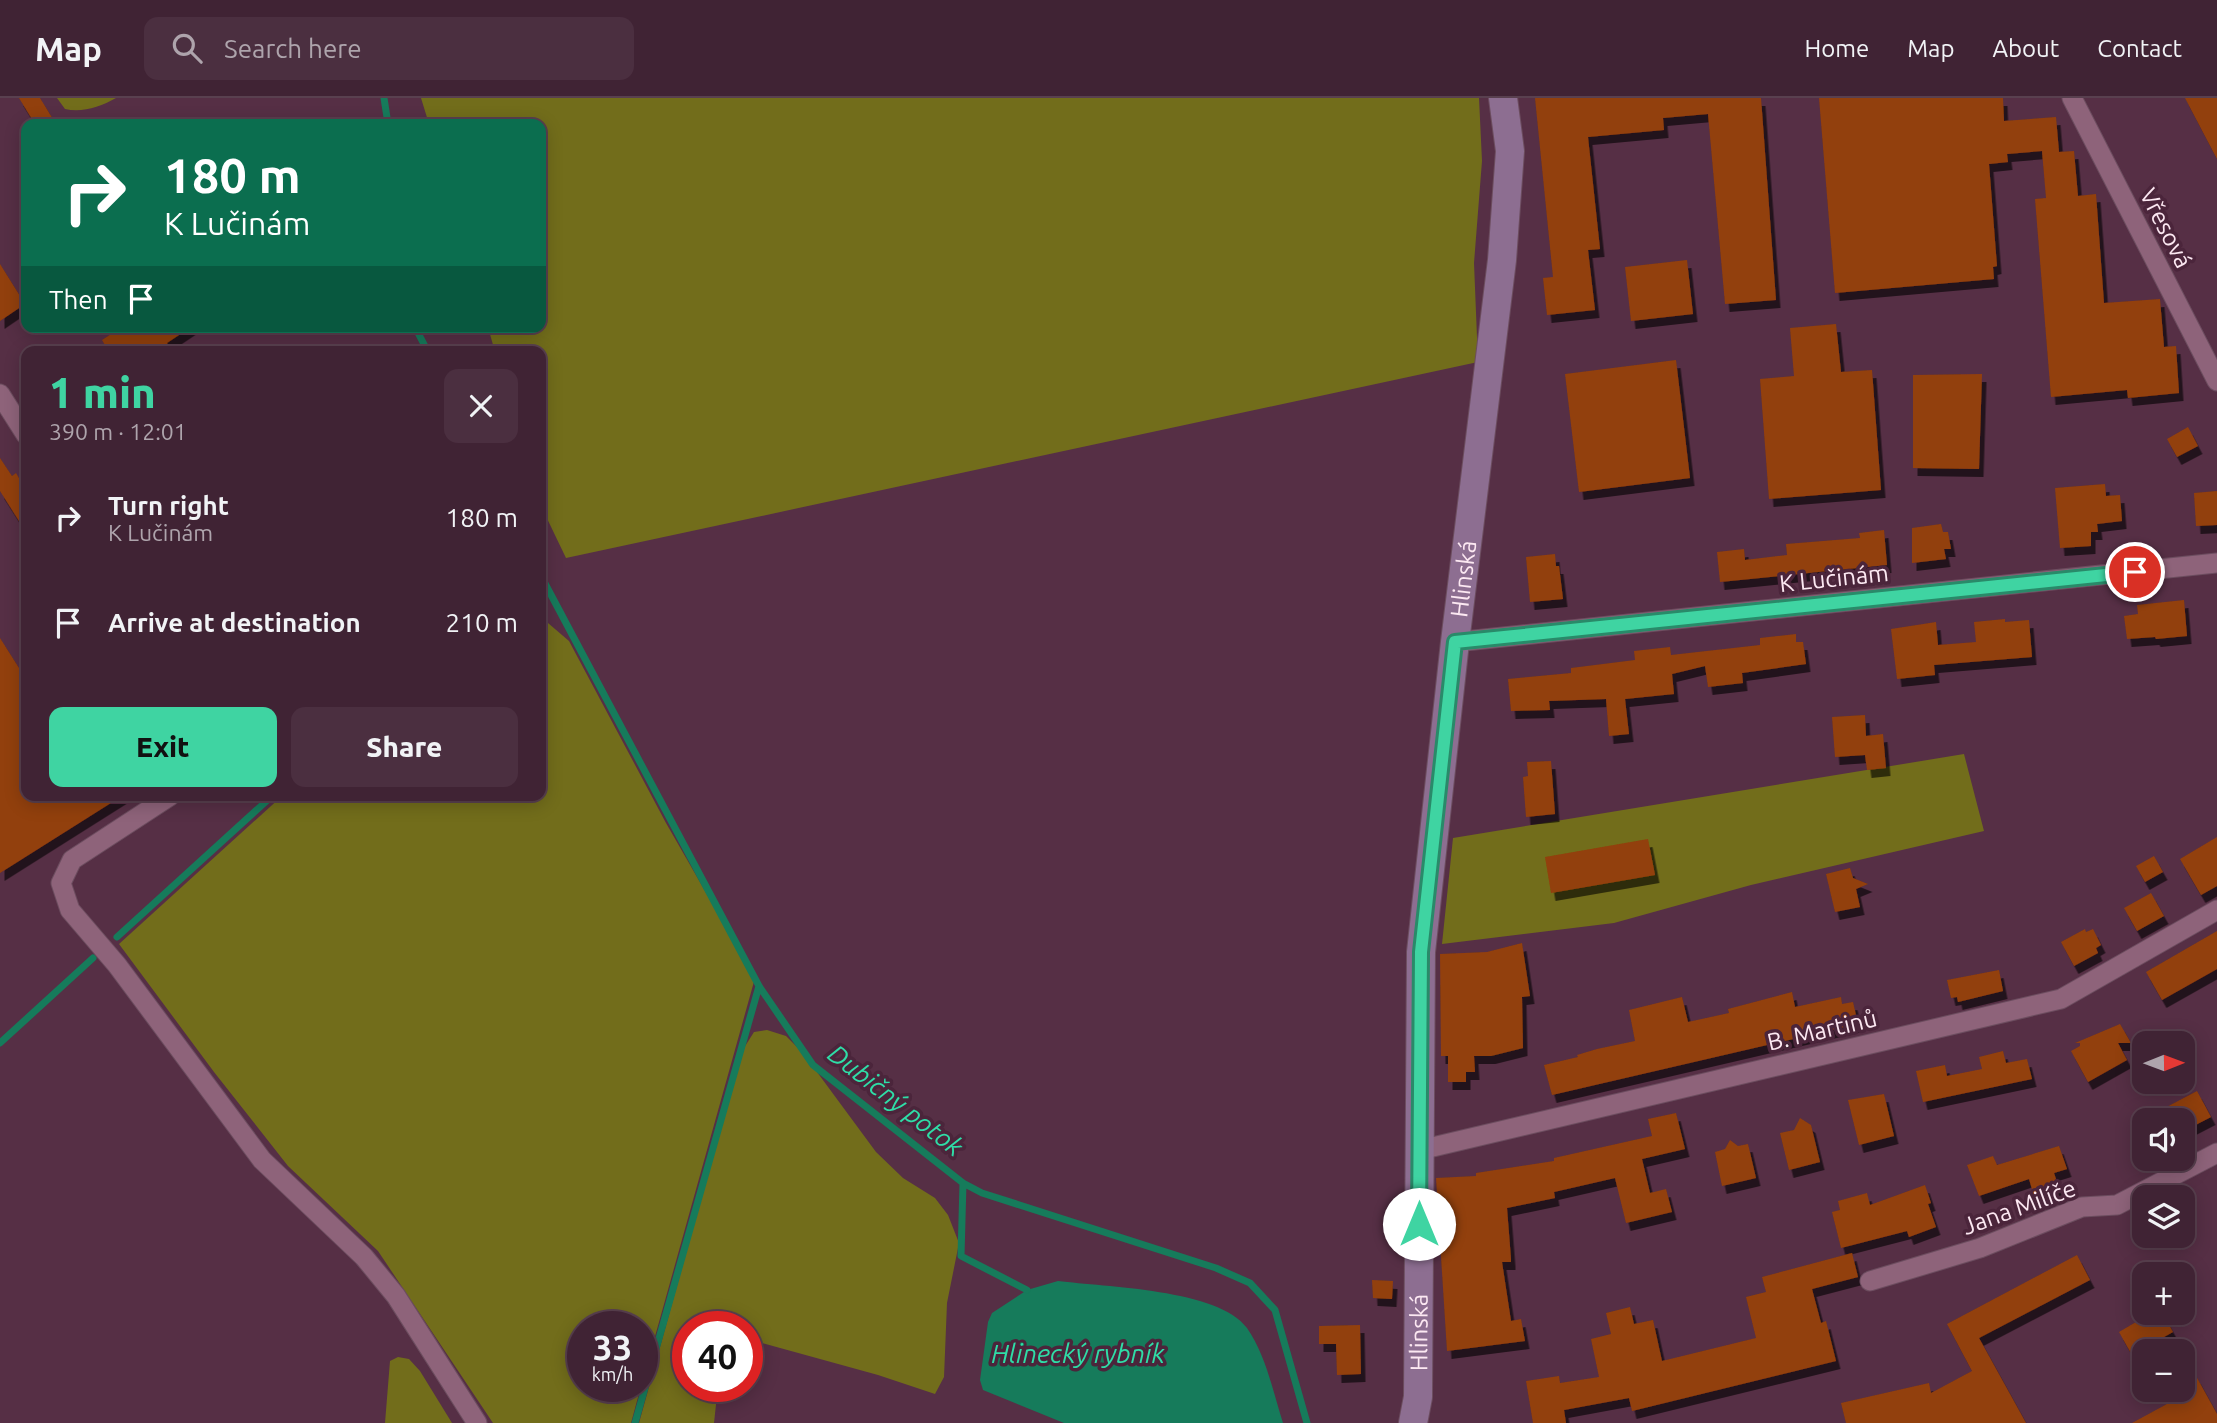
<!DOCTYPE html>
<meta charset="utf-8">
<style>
:root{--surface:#402334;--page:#4b2f40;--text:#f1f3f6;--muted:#aea4ac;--line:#59404f;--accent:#3fd4a2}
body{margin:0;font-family:Ubuntu,sans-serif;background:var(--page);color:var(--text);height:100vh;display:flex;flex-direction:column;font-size:26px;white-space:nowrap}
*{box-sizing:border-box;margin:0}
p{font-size:23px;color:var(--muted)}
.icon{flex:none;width:38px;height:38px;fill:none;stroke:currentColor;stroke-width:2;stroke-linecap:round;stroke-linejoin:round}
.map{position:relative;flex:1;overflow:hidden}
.sheet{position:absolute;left:21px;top:248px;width:525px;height:455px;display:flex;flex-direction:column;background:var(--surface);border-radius:14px;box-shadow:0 4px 18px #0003,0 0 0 2px var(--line)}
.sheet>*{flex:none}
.guide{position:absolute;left:21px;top:21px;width:525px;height:214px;border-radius:14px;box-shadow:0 4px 18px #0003,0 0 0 2px var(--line);background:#0b6e4f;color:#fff;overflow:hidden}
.needle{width:46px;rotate:89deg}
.tools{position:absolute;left:2132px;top:933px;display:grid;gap:14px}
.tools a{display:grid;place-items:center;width:63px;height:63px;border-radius:14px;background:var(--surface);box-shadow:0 4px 18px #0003,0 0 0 2px var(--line);font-size:35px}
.speed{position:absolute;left:567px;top:1213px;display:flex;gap:14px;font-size:35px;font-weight:700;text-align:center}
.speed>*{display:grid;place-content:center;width:91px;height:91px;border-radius:50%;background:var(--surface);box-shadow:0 4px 18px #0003,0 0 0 2px var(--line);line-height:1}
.speed small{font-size:18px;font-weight:400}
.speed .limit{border:10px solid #d22;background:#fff;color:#111}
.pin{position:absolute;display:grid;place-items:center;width:60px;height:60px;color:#fff;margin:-30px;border:4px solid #fff;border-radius:50%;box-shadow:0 2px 7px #0007}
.me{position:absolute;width:77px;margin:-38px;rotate:0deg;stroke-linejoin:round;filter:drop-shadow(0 0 5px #0008)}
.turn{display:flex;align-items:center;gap:24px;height:147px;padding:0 28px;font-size:32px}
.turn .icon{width:91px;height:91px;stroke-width:2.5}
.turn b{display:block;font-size:49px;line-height:60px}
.then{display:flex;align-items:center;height:66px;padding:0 28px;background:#0003;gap:14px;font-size:26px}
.round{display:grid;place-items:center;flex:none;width:74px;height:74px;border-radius:14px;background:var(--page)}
.head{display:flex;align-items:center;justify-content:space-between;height:119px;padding:0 28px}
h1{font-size:42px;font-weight:800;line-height:52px;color:var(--accent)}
.action{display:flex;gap:14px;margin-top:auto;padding:14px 28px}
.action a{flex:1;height:80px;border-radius:14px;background:var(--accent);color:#111;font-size:28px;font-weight:800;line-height:80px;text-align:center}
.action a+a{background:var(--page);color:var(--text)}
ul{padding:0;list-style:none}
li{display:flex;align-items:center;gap:21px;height:105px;padding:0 28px}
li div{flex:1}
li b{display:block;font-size:26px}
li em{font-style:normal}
header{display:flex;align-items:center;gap:42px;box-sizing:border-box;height:98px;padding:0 35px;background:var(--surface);border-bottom:2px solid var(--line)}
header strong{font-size:33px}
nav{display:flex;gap:38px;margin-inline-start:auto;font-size:24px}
.search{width:490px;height:63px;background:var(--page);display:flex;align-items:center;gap:18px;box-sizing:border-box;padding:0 24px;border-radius:14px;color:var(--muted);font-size:26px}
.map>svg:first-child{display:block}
.green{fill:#726d1b}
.water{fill:#167b5b}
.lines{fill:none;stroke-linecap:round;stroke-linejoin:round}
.stream{stroke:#167b5b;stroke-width:7}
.building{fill:#923f0a;filter:url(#shadow)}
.street-casing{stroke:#6c4d5f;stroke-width:21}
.secondary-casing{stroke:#6c4d5f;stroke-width:30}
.street{stroke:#8e637a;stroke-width:19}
.secondary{stroke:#8d6e91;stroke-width:28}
.route-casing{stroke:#298a69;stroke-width:18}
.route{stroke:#3fd4a2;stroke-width:12}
.labels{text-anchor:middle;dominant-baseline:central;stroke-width:7;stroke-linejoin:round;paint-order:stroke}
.street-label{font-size:24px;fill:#fce8f2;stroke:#4b253b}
.water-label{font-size:26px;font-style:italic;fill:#2fdda7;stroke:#4b253b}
</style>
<header>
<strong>Map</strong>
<div class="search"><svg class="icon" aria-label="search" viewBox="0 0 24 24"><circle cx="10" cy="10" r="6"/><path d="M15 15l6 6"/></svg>Search here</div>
<nav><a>Home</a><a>Map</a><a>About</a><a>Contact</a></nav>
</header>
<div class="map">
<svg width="2217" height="1325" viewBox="0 0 2217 1325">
<defs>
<filter id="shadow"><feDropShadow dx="4.5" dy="8" stdDeviation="0" flood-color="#0009"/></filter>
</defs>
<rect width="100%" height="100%" fill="#562f45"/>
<path class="green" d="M 57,0 L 116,0 C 100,9 82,15 65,11 Z
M 421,0 L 1479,0 L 1482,63 L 1474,165 L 1478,264 L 566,460 L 541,408 L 541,254 L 495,254 L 488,229 L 541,229 L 541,26 L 429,26 Z
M 541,519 L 569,543 L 666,725 L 755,880 L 642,1285 L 642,1228 L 583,1228 L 583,1288 L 641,1288 L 631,1325 L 493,1325 L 378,1153 L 288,1068 L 214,974 L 119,846 L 282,698 L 541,698 Z
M 1964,656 L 1984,733 L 1751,787 L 1614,825 L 1442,846 L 1453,740 Z
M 767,932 L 786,938 L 803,955 L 876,1054 L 903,1080 L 935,1100 L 948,1117 L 959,1145 L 947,1205 L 944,1279 L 935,1296 L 878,1277 L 747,1241 L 747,1228 L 688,1228 L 688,1288 L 718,1288 L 714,1325 L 639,1325 L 742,953 L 754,934 Z
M 398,1259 L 409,1261 L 420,1273 L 452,1325 L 385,1325 L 390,1263 Z"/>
<path class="water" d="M 1058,1183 C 1105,1189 1219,1191 1247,1230 C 1266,1257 1273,1294 1283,1325 L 1064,1325 L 983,1292 L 980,1282 L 988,1224 L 992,1215 L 1027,1192 Z"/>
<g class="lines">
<path class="stream" d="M 384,0 L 388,26
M 415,229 L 428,254
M 541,478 L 759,888 L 813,967 L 963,1085 L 982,1095 L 1216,1170 L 1250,1185 L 1275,1212 L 1307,1325
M 117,839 L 272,698
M 0,945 L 93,860
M 963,1085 L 961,1158 L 1027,1192
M 635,1325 L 759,888"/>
</g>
<path class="building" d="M 19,0 L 40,0 L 56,26 L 35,26 Z
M 1535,0 L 1761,0 L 1776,202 L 1725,206 L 1708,16 L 1663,20 L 1664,32 L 1588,39 L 1600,151 L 1588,152 L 1595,212 L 1547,217 L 1543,180 L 1553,179 Z
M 1819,0 L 2003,0 L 2004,23 L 2056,19 L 2059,54 L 2074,53 L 2078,98 L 2096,96 L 2104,205 L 2160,201 L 2164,249 L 2176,248 L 2179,295 L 2128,300 L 2127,292 L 2051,299 L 2035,101 L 2046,100 L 2042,53 L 2007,56 L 2008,64 L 1989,66 L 1997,168 L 1993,169 L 1994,181 L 1835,195 Z
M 2185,0 L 2217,0 L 2217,61 Z
M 1687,162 L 1693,216 L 1631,223 L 1625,169 Z
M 0,166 L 25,206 L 0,223 Z
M 1836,226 L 1841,274 L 1872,272 L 1881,392 L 1769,401 L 1760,281 L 1794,278 L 1790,230 Z
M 122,229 L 191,229 L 167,245 L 172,254 L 109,254 L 102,242 Z
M 1676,262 L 1690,380 L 1579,394 L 1565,276 Z
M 1982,276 L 1979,371 L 1913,370 L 1913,277 Z
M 2188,329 L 2198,348 L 2177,359 L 2167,341 Z
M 0,360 L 12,378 L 16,375 L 26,392 L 26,434 L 0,393 Z
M 2105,386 L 2106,398 L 2120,397 L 2122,423 L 2097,426 L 2098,434 L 2091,434 L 2091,448 L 2060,450 L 2055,390 Z
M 2217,393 L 2217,427 L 2196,428 L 2194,395 Z
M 1941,426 L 1943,434 L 1948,434 L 1951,451 L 1944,451 L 1946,461 L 1912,465 L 1912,430 Z
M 1884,432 L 1887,467 L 1720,484 L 1717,454 L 1744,451 L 1745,462 L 1787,457 L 1786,446 L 1860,440 L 1859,435 Z
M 1555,456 L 1556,468 L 1559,468 L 1563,501 L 1530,504 L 1526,459 Z
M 2184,502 L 2187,538 L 2156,541 L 2155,539 L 2127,541 L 2124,518 L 2138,516 L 2137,507 Z
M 2005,521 L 2005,524 L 2029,522 L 2032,559 L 1934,567 L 1935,577 L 1897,581 L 1891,531 L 1936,524 L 1938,547 L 1976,544 L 1974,524 Z
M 1796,536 L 1796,544 L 1803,544 L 1806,566 L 1742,575 L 1743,585 L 1708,589 L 1705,568 L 1672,576 L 1674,596 L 1625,601 L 1629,636 L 1609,638 L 1606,601 L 1549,603 L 1550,612 L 1511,613 L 1508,581 L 1571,575 L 1571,570 L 1635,562 L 1634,553 L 1670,549 L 1671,557 L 1760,547 L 1760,540 Z
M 0,540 L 26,581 L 26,698 L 122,698 L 0,775 Z
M 1865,617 L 1866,638 L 1883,636 L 1886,670 L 1867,672 L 1865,657 L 1835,659 L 1832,619 Z
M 1551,663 L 1555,716 L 1526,719 L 1523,679 L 1528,678 L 1527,664 Z
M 2217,739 L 2217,788 L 2201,797 L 2180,761 Z
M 1648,741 L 1655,777 L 1551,795 L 1545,759 Z
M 2154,758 L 2163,774 L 2145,784 L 2136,768 Z
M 1850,770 L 1853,780 L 1868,786 L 1856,791 L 1860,809 L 1835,814 L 1826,776 Z
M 2151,795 L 2164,818 L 2137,833 L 2124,810 Z
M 2085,831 L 2086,834 L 2093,831 L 2101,847 L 2096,850 L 2098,855 L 2074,868 L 2061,844 Z
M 2217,833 L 2217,871 L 2162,902 L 2146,874 Z
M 1522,845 L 1530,898 L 1522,899 L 1523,950 L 1491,958 L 1474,958 L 1475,974 L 1466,974 L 1466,984 L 1448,984 L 1448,958 L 1441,958 L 1440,856 L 1487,854 Z
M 1999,872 L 2003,893 L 1958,904 L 1957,899 L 1951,900 L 1947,882 Z
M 1792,894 L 1795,909 L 1841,899 L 1842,906 L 1853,904 L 1858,926 L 1552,997 L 1544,967 L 1578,959 L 1577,957 L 1597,951 L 1635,943 L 1629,912 L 1682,899 L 1688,924 L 1729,915 L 1728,911 Z
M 2120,926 L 2131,945 L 2118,945 L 2127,962 L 2088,984 L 2071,953 L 2080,948 L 2080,945 L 2075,945 Z
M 2003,953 L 2006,965 L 2027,961 L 2032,981 L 1923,1004 L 1916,973 L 1945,967 L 1947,978 L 1982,971 L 1979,959 Z
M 2197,993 L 2211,1019 L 2182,1034 L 2182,1022 L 2142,1022 Z
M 1884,996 L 1894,1038 L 1859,1047 L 1848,1002 Z
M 1676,1015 L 1685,1051 L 1642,1061 L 1650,1095 L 1666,1091 L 1672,1114 L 1626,1125 L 1615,1080 L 1554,1094 L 1555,1100 L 1507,1110 L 1511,1161 L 1511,1164 L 1502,1164 L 1511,1223 L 1521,1221 L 1525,1243 L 1447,1253 L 1436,1080 L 1476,1078 L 1476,1075 L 1554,1063 L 1554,1060 L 1652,1038 L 1648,1021 Z
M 1800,1020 L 1811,1027 L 1820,1064 L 1789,1072 L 1780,1035 L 1794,1032 Z
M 1730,1042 L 1738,1048 L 1748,1046 L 1756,1080 L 1722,1088 L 1715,1054 L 1725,1051 Z
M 2059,1048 L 2067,1071 L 2054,1075 L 2059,1090 L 2034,1098 L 2029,1081 L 1979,1098 L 1967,1067 L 1993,1058 L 1997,1067 Z
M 1925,1087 L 1931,1105 L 1928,1106 L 1936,1129 L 1909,1139 L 1907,1133 L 1841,1150 L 1832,1114 L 1840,1112 L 1838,1103 L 1867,1095 L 1870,1107 Z
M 1852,1155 L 1858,1179 L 1812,1191 L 1821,1225 L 1826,1223 L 1836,1263 L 1632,1313 L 1629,1300 L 1564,1312 L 1566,1325 L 1533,1325 L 1526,1283 L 1559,1278 L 1560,1285 L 1599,1279 L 1591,1241 L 1611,1236 L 1606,1215 L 1630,1209 L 1634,1226 L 1653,1222 L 1662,1263 L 1756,1240 L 1746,1199 L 1766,1194 L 1762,1179 Z
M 2077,1157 L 2090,1182 L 1979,1240 L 2026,1325 L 1846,1325 L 1841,1305 L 1929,1285 L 1931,1295 L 1972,1273 L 1947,1226 Z
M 1372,1182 L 1393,1183 L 1392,1201 L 1373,1200 Z
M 2153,1214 L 2162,1214 L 2173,1234 L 2132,1257 L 2119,1234 Z
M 1360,1227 L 1361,1276 L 1337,1277 L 1336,1246 L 1319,1246 L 1319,1228 Z
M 2196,1278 L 2217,1316 L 2217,1325 L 2132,1325 L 2178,1300 L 2173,1292 L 2182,1292 L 2182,1286 Z"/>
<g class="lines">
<g class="street-casing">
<path id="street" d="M 2072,0 L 2217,283
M 0,296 L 26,337
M 1455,544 L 2217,465
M 170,698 L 72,762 L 61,785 L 70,812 L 117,867 L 262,1062 L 364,1159 L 396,1198 L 477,1325
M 1420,1052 L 2061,901 L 2217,812
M 1870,1183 L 1980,1150 L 2082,1109 L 2117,1107 L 2217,1055"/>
</g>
<g class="secondary-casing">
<g id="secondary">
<path id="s1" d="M 1413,1325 L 1418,1299 L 1421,854 L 1455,544 L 1502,162 L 1510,53 L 1503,0"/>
</g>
</g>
<use href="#street" class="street"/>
<use href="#secondary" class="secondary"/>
</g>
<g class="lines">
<g class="route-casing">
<path id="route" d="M 1419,1126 L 1421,854 L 1455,544 L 2135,474"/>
</g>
<use href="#route" class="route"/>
</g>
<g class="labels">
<g class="street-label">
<text transform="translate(2166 130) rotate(63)">Vřesová</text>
<text transform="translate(1834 480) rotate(-6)">K Lučinám</text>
<text stroke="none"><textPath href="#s1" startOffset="847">Hlinská</textPath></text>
<text transform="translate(1822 932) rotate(-13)">B. Martinů</text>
<text transform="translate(2019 1109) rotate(-20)">Jana Milíče</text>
<text stroke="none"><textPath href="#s1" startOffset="91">Hlinská</textPath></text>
</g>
<g class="water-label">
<text transform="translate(896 1002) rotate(38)">Dubičný potok</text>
<text x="1078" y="1255">Hlinecký rybník</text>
</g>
</g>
</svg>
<div class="tools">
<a><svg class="needle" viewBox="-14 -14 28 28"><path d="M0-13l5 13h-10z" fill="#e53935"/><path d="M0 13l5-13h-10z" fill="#aea4ac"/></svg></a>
<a><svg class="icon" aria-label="sound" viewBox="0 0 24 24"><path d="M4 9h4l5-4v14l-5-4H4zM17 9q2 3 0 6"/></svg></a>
<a><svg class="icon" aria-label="layers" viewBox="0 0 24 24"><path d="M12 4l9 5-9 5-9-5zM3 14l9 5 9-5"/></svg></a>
<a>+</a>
<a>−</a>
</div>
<div class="speed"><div>33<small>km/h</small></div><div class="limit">40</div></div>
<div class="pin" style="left:2135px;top:474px;background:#d93025"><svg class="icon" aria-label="arrive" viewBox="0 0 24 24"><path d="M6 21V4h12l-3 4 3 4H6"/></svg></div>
<svg class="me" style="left:1419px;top:1126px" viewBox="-20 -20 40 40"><circle r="19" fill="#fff"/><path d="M0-13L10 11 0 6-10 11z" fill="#3fd4a2"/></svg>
<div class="guide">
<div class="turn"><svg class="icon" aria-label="right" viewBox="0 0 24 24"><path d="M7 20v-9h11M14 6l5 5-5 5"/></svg><div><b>180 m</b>K Lučinám</div></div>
<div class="then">Then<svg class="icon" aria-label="arrive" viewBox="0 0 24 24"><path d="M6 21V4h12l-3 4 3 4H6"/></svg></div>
</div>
<section class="sheet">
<div class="head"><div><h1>1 min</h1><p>390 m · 12:01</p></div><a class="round"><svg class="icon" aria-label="close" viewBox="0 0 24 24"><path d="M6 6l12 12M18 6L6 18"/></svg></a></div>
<ul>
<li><svg class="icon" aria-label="right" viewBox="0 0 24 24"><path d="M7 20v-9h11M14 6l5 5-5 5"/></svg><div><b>Turn right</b><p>K Lučinám</p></div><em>180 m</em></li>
<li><svg class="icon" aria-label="arrive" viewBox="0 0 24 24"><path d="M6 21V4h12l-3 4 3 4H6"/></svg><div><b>Arrive at destination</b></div><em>210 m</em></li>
</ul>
<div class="action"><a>Exit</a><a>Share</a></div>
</section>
</div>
